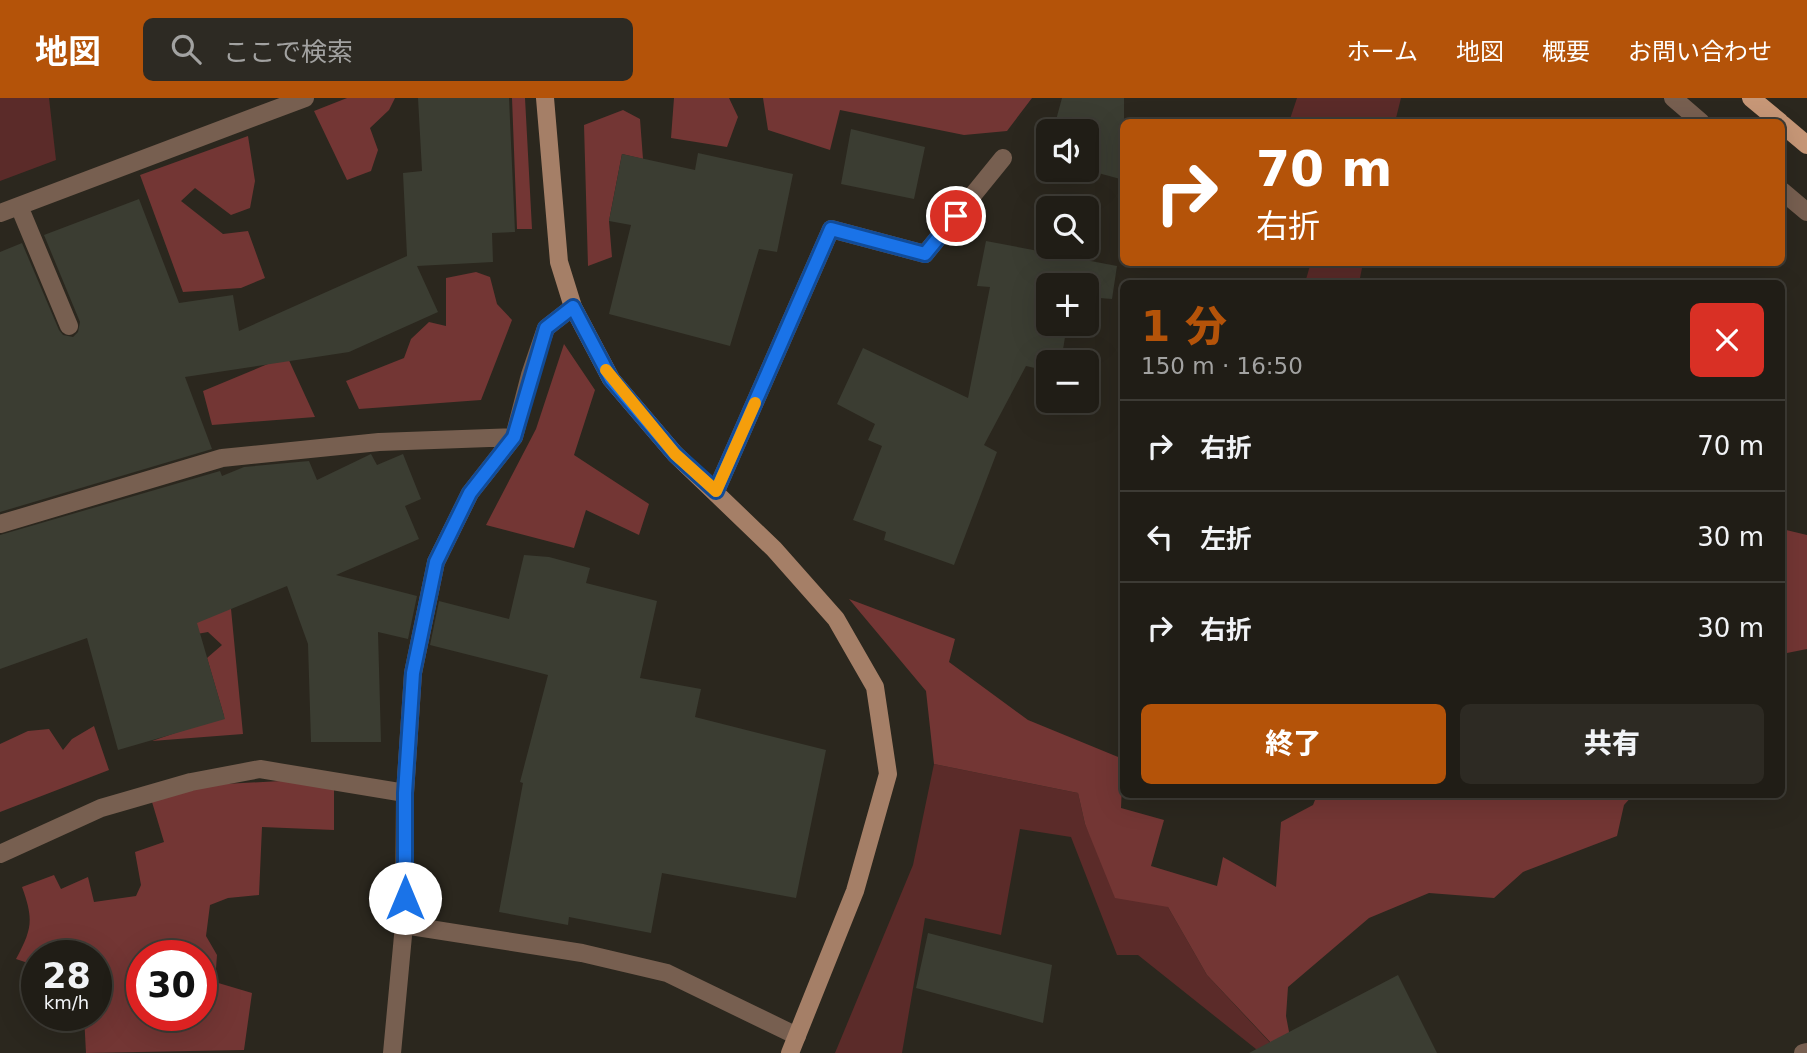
<!DOCTYPE html>
<html lang="ja">
<meta charset="utf-8">
<style>
:root{--surface:#201d16;--page:#2d2a23;--text:#f1f3f6;--muted:#a2a2a1;--line:#3d3b35;--accent:#b45309}
body{margin:0;font-family:"DejaVu Sans","Noto Sans JP",sans-serif;background:var(--page);color:var(--text);height:100vh;display:flex;flex-direction:column;font-size:26px;white-space:nowrap}
*{box-sizing:border-box;margin:0}
p{font-size:23px;color:var(--muted)}
.icon{flex:none;width:38px;height:38px;fill:none;stroke:currentColor;stroke-width:2;stroke-linecap:round;stroke-linejoin:round}
.map{position:relative;flex:1;overflow:hidden}
.sheet{position:absolute;left:1120px;top:182px;width:665px;height:518px;display:flex;flex-direction:column;background:var(--surface);border-radius:10px;box-shadow:0 7px 28px #0002,0 0 0 2px var(--line)}
.sheet>*{flex:none}
.top-card{position:absolute;left:1120px;top:21px;width:665px;height:147px;border-radius:10px;box-shadow:0 7px 28px #0002,0 0 0 2px var(--line);background:#b45309;color:#fff;overflow:hidden}
.buttons{position:absolute;left:1036px;top:21px;display:grid;gap:14px}
.buttons a{display:grid;place-items:center;width:63px;height:63px;border-radius:10px;background:var(--surface);box-shadow:0 7px 28px #0002,0 0 0 2px var(--line);font-size:35px}
.speed{position:absolute;left:21px;top:842px;display:flex;gap:14px;font-size:35px;font-weight:700;text-align:center}
.speed>*{display:grid;place-content:center;width:91px;height:91px;border-radius:50%;background:var(--surface);box-shadow:0 7px 28px #0002,0 0 0 2px var(--line);line-height:1}
.speed small{font-size:18px;font-weight:400}
.speed .limit{border:10px solid #d22;background:#fff;color:#111}
.pin{position:absolute;display:grid;place-items:center;width:60px;height:60px;color:#fff;margin:-30px;border:4px solid #fff;border-radius:50%;box-shadow:0 2px 7px #0007}
.me{position:absolute;width:77px;margin:-38px;rotate:0deg;stroke-linejoin:round;filter:drop-shadow(0 0 5px #0008)}
.turn{display:flex;align-items:center;gap:24px;height:147px;padding:0 21px;font-size:32px}
.turn .icon{width:91px;height:91px;stroke-width:2.5}
.turn b{display:block;font-size:49px;line-height:60px}
.round{display:grid;place-items:center;flex:none;width:74px;height:74px;border-radius:10px;background:var(--page)}
.headline{display:flex;align-items:center;justify-content:space-between;height:119px;padding:0 21px}
h1{font-size:42px;font-weight:800;line-height:52px;color:var(--accent)}
.primary-button{display:flex;gap:14px;margin-top:auto;padding:14px 21px}
.primary-button a{flex:1;height:80px;border-radius:10px;background:var(--accent);color:#fff;font-size:28px;font-weight:800;line-height:80px;text-align:center}
.primary-button a+a{background:var(--page);color:var(--text)}
ul{padding:0;list-style:none}
li{display:flex;align-items:center;gap:21px;height:91px;padding:0 21px;border-top:2px solid var(--line)}
li div{flex:1}
li b{display:block;font-size:26px}
li em{font-style:normal}
header{display:flex;align-items:center;gap:42px;box-sizing:border-box;height:98px;padding:0 35px;background:var(--accent);color:#fff}
header strong{font-size:33px}
nav{display:flex;gap:38px;margin-inline-start:auto;font-size:24px}
.search{width:490px;height:63px;background:var(--page);display:flex;align-items:center;gap:18px;box-sizing:border-box;padding:0 24px;border-radius:10px;color:var(--muted);font-size:26px}
.map>svg:first-child{display:block}
.green{fill:#5b2b29}
.forest{fill:#733634;fill-rule:evenodd}
.building{fill:#3b3d32}
.lines{fill:none;stroke-linecap:round;stroke-linejoin:round}
.street{stroke:#775f50;stroke-width:18}
.secondary{stroke:#a57f67;stroke-width:18}
.primary{stroke:#c79777;stroke-width:18}
.route-casing{stroke:#114b97;stroke-width:18}
.route{stroke:#1a73e8;stroke-width:12}
.slow{stroke:#f59e0b;stroke-width:12}
</style>
<header>
<strong>地図</strong>
<div class="search"><svg class="icon" aria-label="search" viewBox="0 0 24 24"><circle cx="10" cy="10" r="6"/><path d="M15 15l6 6"/></svg>ここで検索</div>
<nav><a>ホーム</a><a>地図</a><a>概要</a><a>お問い合わせ</a></nav>
</header>
<div class="map">
<svg width="1807" height="955" viewBox="0 0 1807 955">
<rect width="100%" height="100%" fill="#2b271e"/>
<path class="green" d="M 0,0 L 49,0 L 56,62 L 0,83 Z
M 1297,0 L 1401,0 L 1395,24 L 1289,24 Z
M 1311,164 L 1363,164 L 1363,165 L 1359,185 L 1305,185 Z
M 934,666 L 1078,695 L 1085,726 L 1100,758 L 1168,809 L 1207,877 L 1274,949 L 1261,955 L 1138,857 L 1117,857 L 1071,739 L 1020,731 L 1001,837 L 925,820 L 902,955 L 835,955 L 913,767 Z"/>
<path class="forest" d="M 347,0 L 395,0 L 389,12 L 370,30 L 378,52 L 371,73 L 347,82 L 314,13 Z
M 512,0 L 525,0 L 532,131 L 517,131 Z
M 674,0 L 729,0 L 738,19 L 727,49 L 671,40 Z
M 763,0 L 1032,0 L 1007,33 L 964,37 L 840,12 L 830,52 L 768,32 Z
M 623,12 L 640,21 L 643,61 L 622,56 L 609,123 L 612,159 L 588,168 L 584,27 Z
M 248,38 L 255,83 L 250,110 L 231,117 L 195,90 L 181,103 L 223,136 L 248,133 L 265,180 L 241,190 L 183,194 L 140,77 Z
M 476,174 L 490,179 L 497,206 L 512,222 L 481,302 L 359,311 L 346,283 L 404,260 L 411,241 L 429,224 L 446,228 L 446,180 Z
M 564,246 L 595,292 L 574,357 L 649,406 L 639,437 L 586,412 L 574,450 L 486,427 L 536,331 Z
M 287,258 L 315,319 L 212,327 L 203,293 Z
M 220,396 L 243,636 L 152,643 L 224,618 L 207,560 L 222,547 L 208,534 L 186,538 Z
M 1782,431 L 1807,437 L 1807,551 L 1782,556 Z
M 849,501 L 955,541 L 949,564 L 1028,622 L 1123,661 L 1121,710 L 1164,722 L 1151,768 L 1217,788 L 1223,759 L 1276,789 L 1281,724 L 1313,707 L 1317,697 L 1633,697 L 1624,707 L 1617,738 L 1523,774 L 1494,800 L 1429,795 L 1369,820 L 1288,889 L 1286,918 L 1293,955 L 1274,948 L 1207,877 L 1168,809 L 1115,800 L 1085,726 L 1078,695 L 934,666 L 926,593 Z
M 94,628 L 109,672 L 0,714 L 0,646 L 28,633 L 49,631 L 63,652 L 72,641 Z
M 281,683 L 334,691 L 334,732 L 262,729 L 259,797 L 228,800 L 210,807 L 206,838 L 217,857 L 215,884 L 252,895 L 244,952 L 86,955 L 84,917 L 96,917 L 96,858 L 37,858 L 37,868 L 16,861 C 32,831 34,822 22,789 L 54,777 L 61,791 L 88,779 L 94,804 L 136,798 L 141,787 L 135,754 L 164,744 L 149,694 L 188,688 ZM 142,858 L 201,858 L 201,917 L 142,917 Z"/>
<path class="building" d="M 418,0 L 509,0 L 515,134 L 492,135 L 493,164 L 417,168 L 438,214 L 349,254 L 185,279 L 212,351 L 0,414 L 0,154 L 22,145 L 59,232 L 63,237 L 73,239 L 78,234 L 80,224 L 44,137 L 139,101 L 179,205 L 233,197 L 239,233 L 407,158 L 403,75 L 422,73 Z
M 1062,0 L 1124,0 L 1124,82 L 1087,72 L 1087,33 L 1053,33 Z
M 851,31 L 925,49 L 914,101 L 841,86 Z
M 698,55 L 793,76 L 777,154 L 759,151 L 730,248 L 609,216 L 631,127 L 609,123 L 622,56 L 695,72 Z
M 986,143 L 1117,168 L 1112,201 L 1087,199 L 1087,187 L 1048,187 L 1048,226 L 1079,226 L 1077,234 L 1066,233 L 1061,264 L 1048,264 L 1048,273 L 1026,268 L 984,347 L 997,354 L 954,467 L 884,442 L 886,434 L 853,422 L 882,348 L 868,342 L 875,326 L 837,306 L 863,250 L 968,300 L 990,189 L 977,188 Z
M 371,356 L 377,367 L 403,356 L 421,401 L 405,408 L 419,441 L 336,477 L 417,498 L 408,541 L 378,534 L 381,644 L 311,644 L 308,546 L 287,488 L 197,525 L 225,621 L 118,652 L 87,540 L 0,571 L 0,437 L 220,373 L 222,378 L 244,369 L 309,363 L 317,382 Z
M 524,457 L 549,459 L 590,470 L 586,485 L 657,503 L 640,580 L 701,591 L 695,619 L 826,652 L 796,800 L 662,775 L 651,835 L 569,819 L 568,827 L 499,814 L 523,685 L 520,684 L 548,577 L 430,547 L 439,503 L 509,521 Z
M 928,835 L 1052,867 L 1043,925 L 916,890 Z
M 1398,877 L 1437,955 L 1249,955 Z"/>
<g class="lines">
<path class="street" d="M 1673,0 L 1701,24
M 1782,93 L 1807,114
M 19,108 L 69,228
M 0,115 L 305,0
M 716,393 L 831,131 L 925,156 L 1003,60
M 0,426 L 222,360 L 379,344 L 514,339
M 405,695 L 413,575 L 436,464 L 470,395 L 514,339 L 530,277 L 546,230 L 573,209
M 0,756 L 101,710 L 191,684 L 260,671 L 405,695 L 404,827 L 392,955
M 404,827 L 582,855 L 667,875 L 797,938
M 1803,955 L 1807,954"/>
<path class="secondary" d="M 545,0 L 559,164 L 573,209 L 611,281 L 675,356 L 774,451 L 836,521 L 875,589 L 888,676 L 855,793 L 790,955"/>
<path class="primary" d="M 1751,0 L 1780,24
M 1782,26 L 1807,47"/>
</g>
<g class="lines">
<g class="route-casing">
<path id="route" d="M 405,800 L 405,695 L 413,575 L 436,464 L 470,395 L 514,339 L 546,230 L 573,209 L 611,281 L 675,356 L 716,393 L 831,131 L 925,156 L 956,118"/>
</g>
<use href="#route" class="route"/>
<path class="slow" d="M 606,272 L 675,356 L 716,393 L 755,305"/>
</g>
</svg>
<div class="buttons">
<a><svg class="icon" aria-label="sound" viewBox="0 0 24 24"><path d="M4 9h4l5-4v14l-5-4H4zM17 9q2 3 0 6"/></svg></a>
<a><svg class="icon" aria-label="search" viewBox="0 0 24 24"><circle cx="10" cy="10" r="6"/><path d="M15 15l6 6"/></svg></a>
<a>+</a>
<a>−</a>
</div>
<div class="speed"><div>28<small>km/h</small></div><div class="limit">30</div></div>
<div class="pin" style="left:956px;top:118px;background:#d93025"><svg class="icon" aria-label="arrive" viewBox="0 0 24 24"><path d="M6 21V4h12l-3 4 3 4H6"/></svg></div>
<svg class="me" style="left:405px;top:800px" viewBox="-20 -20 40 40"><circle r="19" fill="#fff"/><path d="M0-13L10 11 0 6-10 11z" fill="#1a73e8"/></svg>
<div class="top-card">
<div class="turn"><svg class="icon" aria-label="right" viewBox="0 0 24 24"><path d="M7 20v-9h11M14 6l5 5-5 5"/></svg><div><b>70 m</b>右折</div></div>
</div>
<section class="sheet">
<div class="headline"><div><h1>1 分</h1><p>150 m · 16:50</p></div><a class="round" style="background:#d93025;color:#fff"><svg class="icon" aria-label="close" viewBox="0 0 24 24"><path d="M6 6l12 12M18 6L6 18"/></svg></a></div>
<ul>
<li><svg class="icon" aria-label="right" viewBox="0 0 24 24"><path d="M7 20v-9h11M14 6l5 5-5 5"/></svg><div><b>右折</b></div><em>70 m</em></li>
<li><svg class="icon" aria-label="left" viewBox="0 0 24 24"><path d="M17 20v-9H6M10 6l-5 5 5 5"/></svg><div><b>左折</b></div><em>30 m</em></li>
<li><svg class="icon" aria-label="right" viewBox="0 0 24 24"><path d="M7 20v-9h11M14 6l5 5-5 5"/></svg><div><b>右折</b></div><em>30 m</em></li>
</ul>
<div class="primary-button"><a>終了</a><a>共有</a></div>
</section>
</div>
